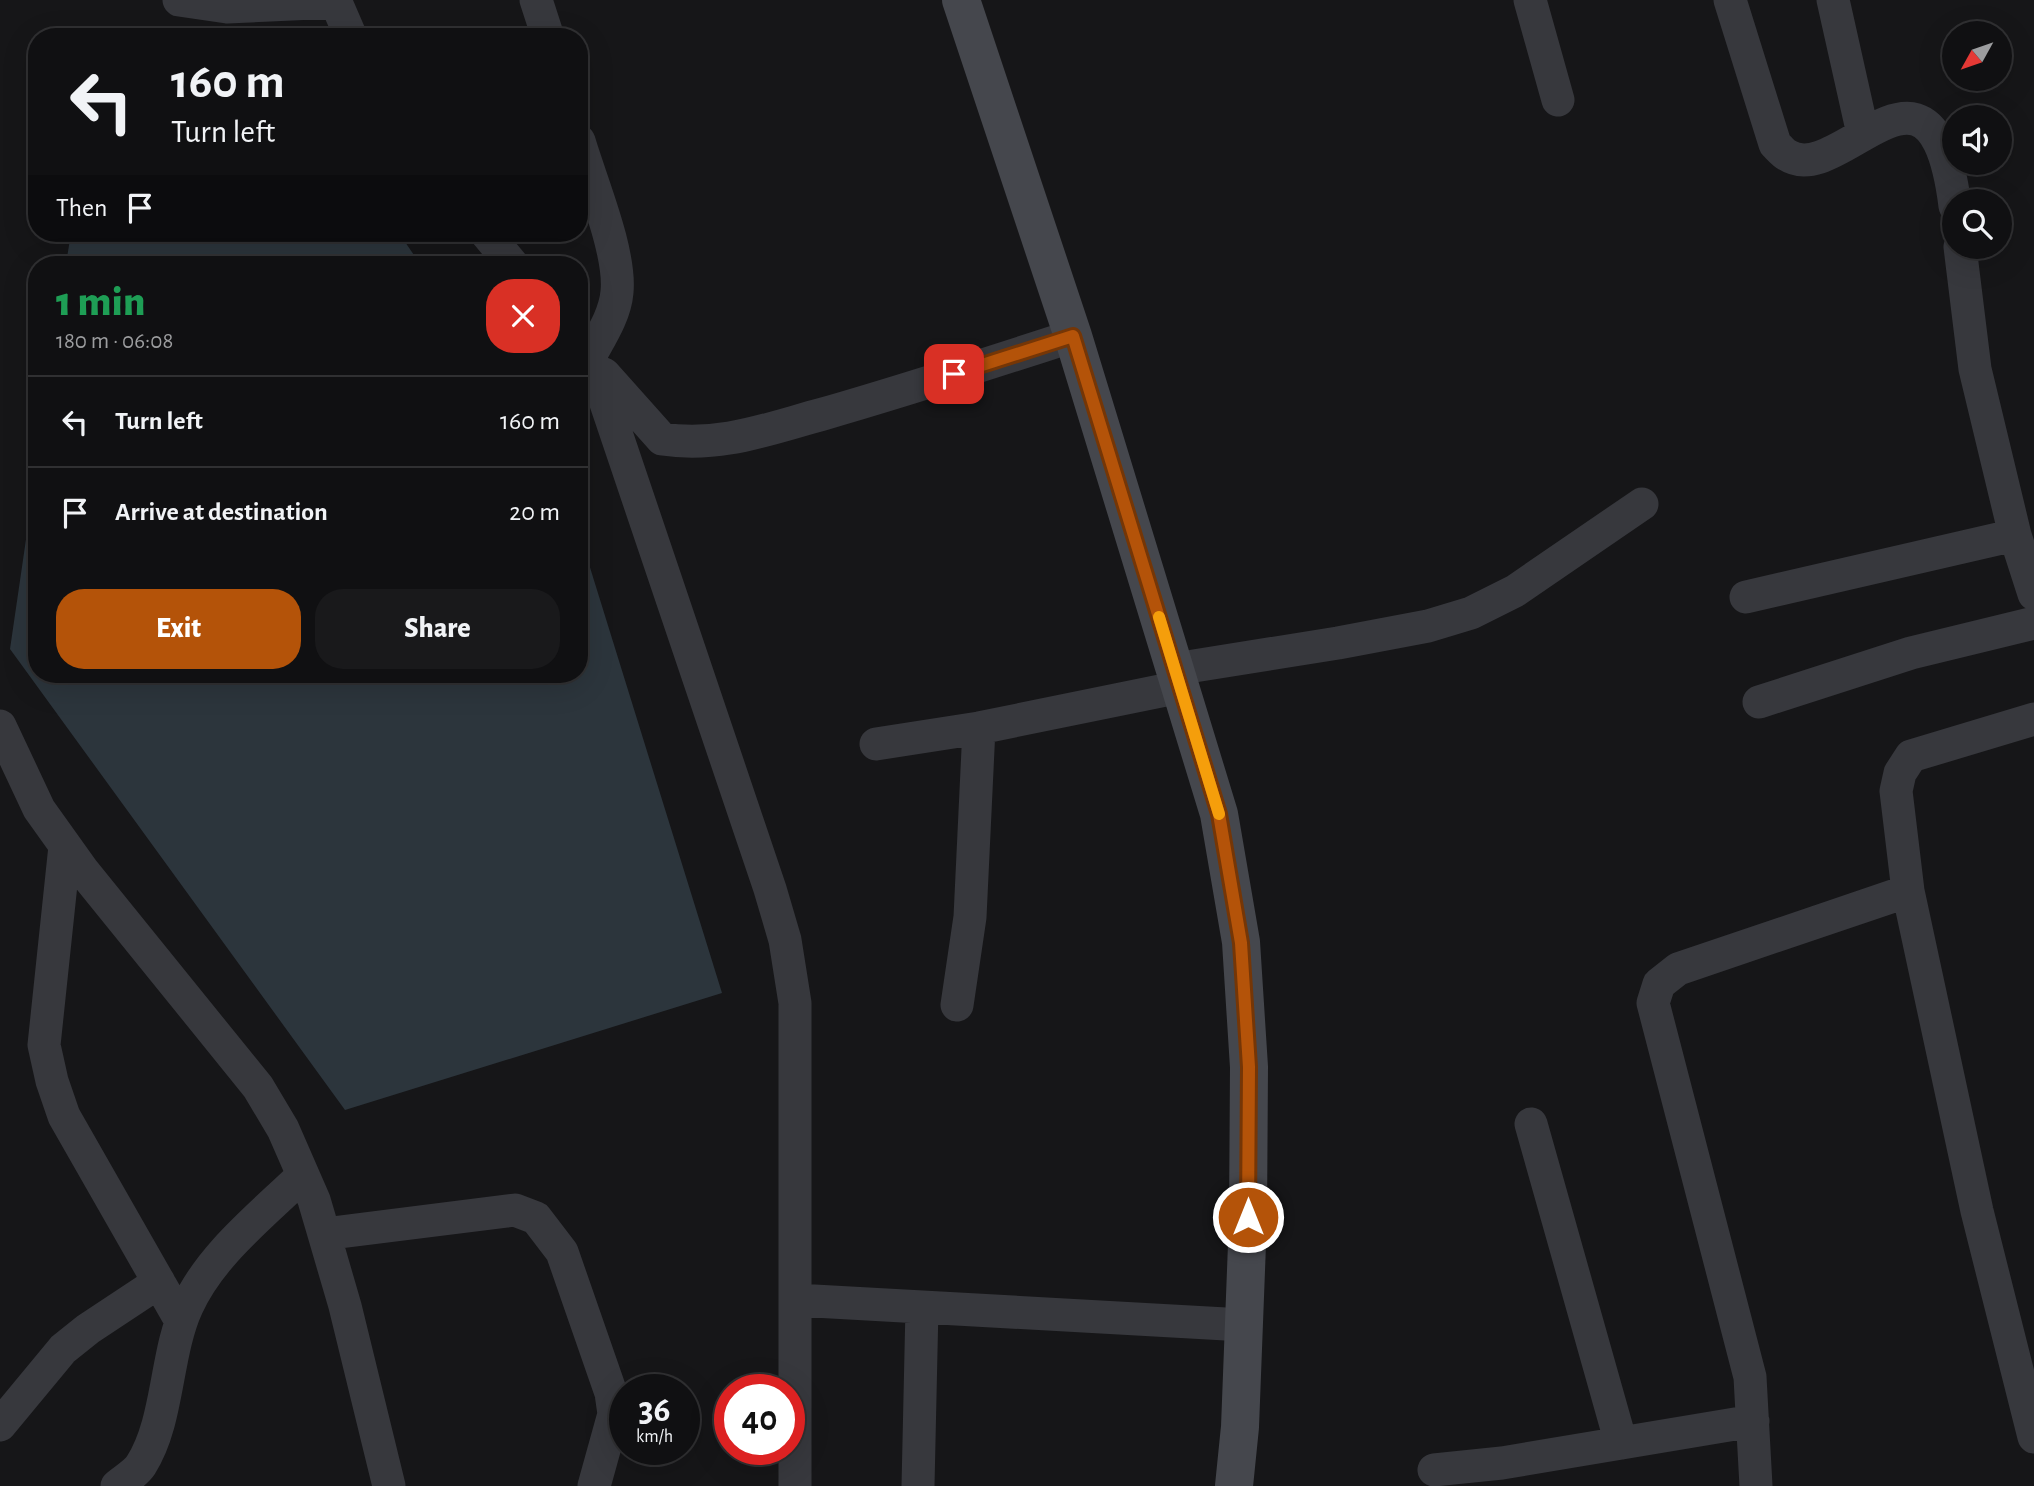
<!DOCTYPE html>
<meta charset="utf-8">
<style>
:root{--surface:#101012;--page:#19191b;--text:#f1f3f6;--muted:#9c9d9f;--line:#303032;--accent:#b45309}
body{margin:0;font-family:"Alegreya Sans",sans-serif;background:var(--page);color:var(--text);height:100vh;display:flex;flex-direction:column;font-size:26px;white-space:nowrap}
*{box-sizing:border-box;margin:0}
p{font-size:23px;color:var(--muted)}
.icon{flex:none;width:38px;height:38px;fill:none;stroke:currentColor;stroke-width:2;stroke-linecap:round;stroke-linejoin:round}
.map{position:relative;flex:1;overflow:hidden}
.sheet{position:absolute;left:28px;top:256px;width:560px;height:427px;display:flex;flex-direction:column;background:var(--surface);border-radius:28px;box-shadow:0 7px 28px #0002,0 0 0 2px var(--line)}
.sheet>*{flex:none}
.guide{position:absolute;left:28px;top:28px;width:560px;height:214px;border-radius:28px;box-shadow:0 7px 28px #0002,0 0 0 2px var(--line);background:#101012;color:var(--text);overflow:hidden}
.needle{width:46px;rotate:230deg}
.fabs{position:absolute;left:1942px;top:21px;display:grid;gap:14px}
.fabs a{display:grid;place-items:center;width:70px;height:70px;border-radius:50%;background:var(--surface);box-shadow:0 7px 28px #0002,0 0 0 2px var(--line);font-size:35px}
.speed{position:absolute;left:609px;top:1374px;display:flex;gap:14px;font-size:35px;font-weight:700;text-align:center}
.speed>*{display:grid;place-content:center;width:91px;height:91px;border-radius:50%;background:var(--surface);box-shadow:0 7px 28px #0002,0 0 0 2px var(--line);line-height:1}
.speed small{font-size:18px;font-weight:400}
.speed .limit{border:10px solid #d22;background:#fff;color:#111}
.pin{position:absolute;display:grid;place-items:center;width:60px;height:60px;color:#fff;margin:-30px;border-radius:14px;box-shadow:0 4px 10px #0006}
.me{position:absolute;width:77px;margin:-38px;rotate:0deg;stroke-linejoin:round;filter:drop-shadow(0 0 5px #0008)}
.turn{display:flex;align-items:center;gap:24px;height:147px;padding:0 28px;font-size:32px}
.turn .icon{width:91px;height:91px;stroke-width:2.5}
.turn b{display:block;font-size:49px;line-height:60px}
.then{display:flex;align-items:center;height:66px;padding:0 28px;background:#0003;gap:14px;font-size:26px}
.round{display:grid;place-items:center;flex:none;width:74px;height:74px;border-radius:28px;background:var(--page)}
.headline{display:flex;align-items:center;justify-content:space-between;height:119px;padding:0 28px}
h1{font-size:42px;font-weight:800;line-height:52px;color:#1e9e55}
.primary-button{display:flex;gap:14px;margin-top:auto;padding:14px 28px}
.primary-button a{flex:1;height:80px;border-radius:28px;background:var(--accent);color:#fff;font-size:28px;font-weight:800;line-height:80px;text-align:center}
.primary-button a+a{background:var(--page);color:var(--text)}
ul{padding:0;list-style:none}
li{display:flex;align-items:center;gap:21px;height:91px;padding:0 28px;border-top:2px solid var(--line)}
li div{flex:1}
li b{display:block;font-size:26px}
li em{font-style:normal}
.map>svg:first-child{display:block}
.water{fill:#2c353c}
.lines{fill:none;stroke-linecap:round;stroke-linejoin:round}
.street{stroke:#37383d;stroke-width:33}
.secondary{stroke:#45474d;stroke-width:38}
.route-casing{stroke:#753606;stroke-width:18}
.route{stroke:#b45309;stroke-width:12}
.slow{stroke:#f59e0b;stroke-width:12}
</style>
<div class="map">
<svg width="2034" height="1486" viewBox="0 0 2034 1486">
<rect width="100%" height="100%" fill="#161618"/>
<path class="water" d="M 71,233 L 399,233 L 420,264 L 66,264 Z
M 37,464 L 37,674 L 579,674 L 579,532 L 722,993 L 345,1110 L 10,649 Z"/>
<g class="lines">
<path class="street" d="M 179,0 L 227,7 L 336,2
M 335,0 L 351,37
M 536,0 L 548,37
M 1530,0 L 1558,100
M 1730,0 L 1775,144 C 1779,148 1783,153 1787,155 C 1840,190 1932,22 1955,206
M 1833,0 L 1863,134
M 579,141 C 591,182 621,252 617,292 C 615,315 601,336 590,356 L 770,889 L 785,940 L 795,1003 L 795,1486
M 486,233 L 512,264
M 1960,247 L 1975,369 L 2015,535 L 2034,594
M 604,374 L 662,439 C 720,448 767,429 823,414 C 907,390 990,363 1073,336
M 1746,597 L 2015,535
M 1175,669 L 1338,643 L 1428,626 L 1471,613 L 1515,591 L 1642,504
M 1759,702 L 1911,653 L 2034,623
M 2034,719 L 1911,756 L 1900,773 L 1896,791 L 1908,891 L 1977,1211 L 2034,1437
M 0,726 L 39,809 L 84,872 L 258,1087 L 283,1129 L 314,1200 L 324,1234 L 345,1306 L 389,1486
M 876,744 L 979,728 L 1180,687
M 65,846 L 44,1045 L 52,1081 L 64,1116 L 181,1321
M 957,1005 L 970,917 L 979,728
M 1531,1124 L 1621,1443
M 324,1234 L 515,1210 L 536,1218 L 562,1252 L 611,1393 L 614,1414 L 594,1486
M 796,1300 L 1244,1325
M 0,1425 L 63,1349 L 88,1329 L 159,1282
M 1434,1470 L 1502,1463 L 1753,1421
M 117,1486 C 124,1480 136,1473 141,1465 C 169,1421 165,1355 187,1307 C 210,1255 263,1214 303,1175
M 918,1486 L 922,1307
M 1756,1486 L 1750,1377 L 1653,1003 L 1659,984 L 1678,969 L 1908,891"/>
<path class="secondary" d="M 961,0 L 1073,336 L 1219,814 L 1241,942 L 1249,1067 L 1248,1218 L 1240,1427 L 1234,1486"/>
</g>
<g class="lines">
<g class="route-casing">
<path id="route" d="M 954,374 L 1073,336 L 1219,814 L 1241,943 L 1249,1067 L 1248,1217"/>
</g>
<use href="#route" class="route"/>
<path class="slow" d="M 1159,617 L 1219,814"/>
</g>
</svg>
<div class="fabs">
<a><svg class="needle" viewBox="-14 -14 28 28"><path d="M0-13l5 13h-10z" fill="#e53935"/><path d="M0 13l5-13h-10z" fill="#9c9d9f"/></svg></a>
<a><svg class="icon" aria-label="sound" viewBox="0 0 24 24"><path d="M4 9h4l5-4v14l-5-4H4zM17 9q2 3 0 6"/></svg></a>
<a><svg class="icon" aria-label="search" viewBox="0 0 24 24"><circle cx="10" cy="10" r="6"/><path d="M15 15l6 6"/></svg></a>
</div>
<div class="speed"><div>36<small>km/h</small></div><div class="limit">40</div></div>
<div class="pin" style="left:954px;top:374px;background:#d93025"><svg class="icon" aria-label="arrive" viewBox="0 0 24 24"><path d="M6 21V4h12l-3 4 3 4H6"/></svg></div>
<svg class="me" style="left:1248px;top:1217px" viewBox="-20 -20 40 40"><circle r="17" fill="#b45309" stroke="#fff" stroke-width="3"/><path d="M0-11L8 9 0 5-8 9z" fill="#fff"/></svg>
<div class="guide">
<div class="turn"><svg class="icon" aria-label="left" viewBox="0 0 24 24"><path d="M17 20v-9H6M10 6l-5 5 5 5"/></svg><div><b>160 m</b>Turn left</div></div>
<div class="then">Then<svg class="icon" aria-label="arrive" viewBox="0 0 24 24"><path d="M6 21V4h12l-3 4 3 4H6"/></svg></div>
</div>
<section class="sheet">
<div class="headline"><div><h1>1 min</h1><p>180 m · 06:08</p></div><a class="round" style="background:#d93025;color:#fff"><svg class="icon" aria-label="close" viewBox="0 0 24 24"><path d="M6 6l12 12M18 6L6 18"/></svg></a></div>
<ul>
<li><svg class="icon" aria-label="left" viewBox="0 0 24 24"><path d="M17 20v-9H6M10 6l-5 5 5 5"/></svg><div><b>Turn left</b></div><em>160 m</em></li>
<li><svg class="icon" aria-label="arrive" viewBox="0 0 24 24"><path d="M6 21V4h12l-3 4 3 4H6"/></svg><div><b>Arrive at destination</b></div><em>20 m</em></li>
</ul>
<div class="primary-button"><a>Exit</a><a>Share</a></div>
</section>
</div>
